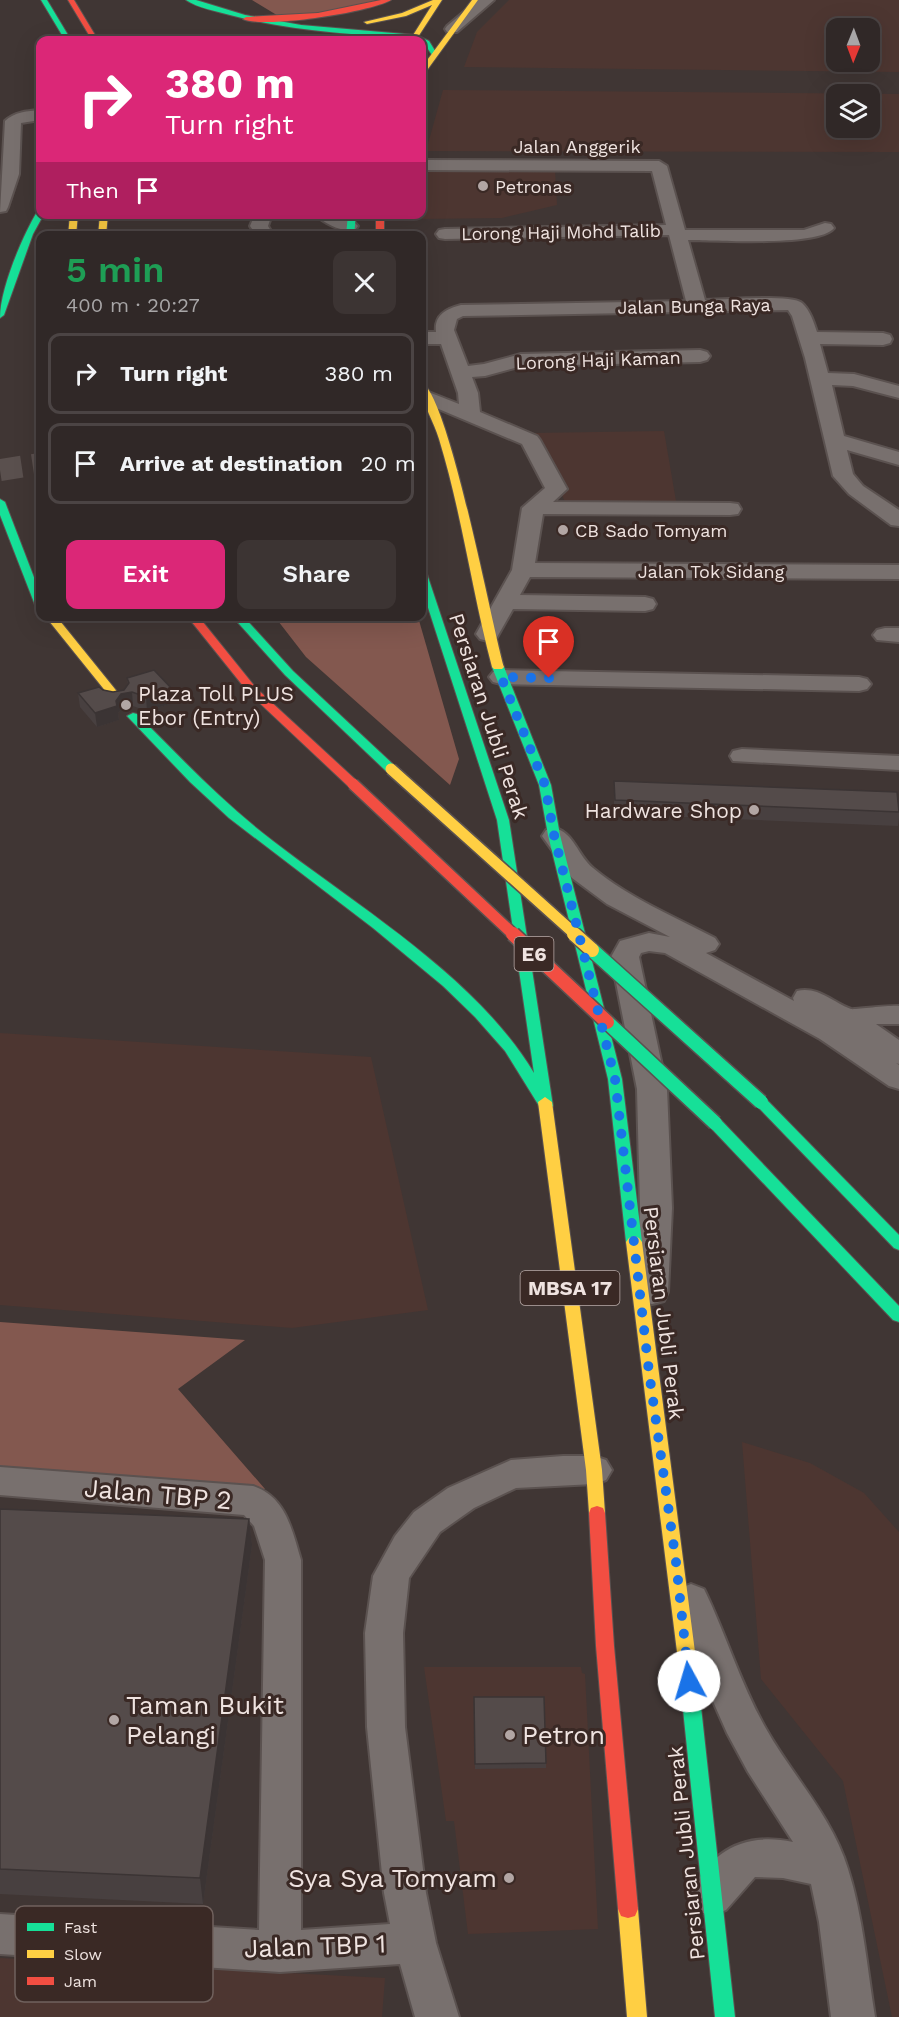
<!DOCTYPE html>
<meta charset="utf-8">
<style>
:root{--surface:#302827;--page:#3c3433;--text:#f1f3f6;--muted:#a8a6a7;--line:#4b4444;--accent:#db2777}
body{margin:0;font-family:"Work Sans",sans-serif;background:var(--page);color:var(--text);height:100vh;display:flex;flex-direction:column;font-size:22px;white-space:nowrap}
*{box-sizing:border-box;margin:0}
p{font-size:20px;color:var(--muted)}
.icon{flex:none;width:33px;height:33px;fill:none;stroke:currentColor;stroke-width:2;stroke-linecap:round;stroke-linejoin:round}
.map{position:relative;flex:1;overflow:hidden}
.panel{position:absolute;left:36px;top:231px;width:390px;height:390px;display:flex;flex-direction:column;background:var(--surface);border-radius:12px;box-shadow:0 6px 24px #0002,0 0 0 2px var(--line)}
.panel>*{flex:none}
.top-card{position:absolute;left:36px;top:36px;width:390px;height:183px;border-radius:12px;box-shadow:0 6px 24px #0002,0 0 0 2px var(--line);background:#db2777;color:#fff;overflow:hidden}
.needle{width:39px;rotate:181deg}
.controls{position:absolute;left:826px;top:18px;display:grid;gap:12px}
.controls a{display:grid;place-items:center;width:54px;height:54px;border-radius:12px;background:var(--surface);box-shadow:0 6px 24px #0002,0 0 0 2px var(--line);font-size:30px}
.pin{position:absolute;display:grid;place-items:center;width:51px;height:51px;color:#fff;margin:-62px -26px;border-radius:50% 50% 50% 0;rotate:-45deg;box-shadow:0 0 6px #0007}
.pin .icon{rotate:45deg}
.me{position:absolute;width:66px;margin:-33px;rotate:354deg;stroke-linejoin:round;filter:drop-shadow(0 0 4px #0008)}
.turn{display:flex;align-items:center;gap:21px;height:126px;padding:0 30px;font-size:27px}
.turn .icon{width:78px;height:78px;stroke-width:2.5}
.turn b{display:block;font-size:42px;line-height:51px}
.then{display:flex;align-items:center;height:57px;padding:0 30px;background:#0003;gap:12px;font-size:22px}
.round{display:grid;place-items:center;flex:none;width:63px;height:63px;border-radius:12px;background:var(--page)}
.overview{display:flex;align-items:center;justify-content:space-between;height:102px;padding:0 30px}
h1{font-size:36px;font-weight:600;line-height:45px;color:#1e9e55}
.button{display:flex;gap:12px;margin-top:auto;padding:12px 30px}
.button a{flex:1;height:69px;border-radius:12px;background:var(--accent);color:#fff;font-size:24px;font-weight:600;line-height:69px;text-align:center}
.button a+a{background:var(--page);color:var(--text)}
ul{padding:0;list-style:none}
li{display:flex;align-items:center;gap:18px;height:81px;margin:0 12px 9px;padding:0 18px;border:3px solid var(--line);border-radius:12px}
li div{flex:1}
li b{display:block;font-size:22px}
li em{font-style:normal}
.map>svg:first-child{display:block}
.built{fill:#4d3631;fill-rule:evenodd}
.forest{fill:#83584f}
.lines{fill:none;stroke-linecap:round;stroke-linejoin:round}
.secondary-tunnel{stroke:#5a504e;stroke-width:22;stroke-dasharray:22 11;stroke-linecap:butt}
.street-casing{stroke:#5b5250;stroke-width:4}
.fast-casing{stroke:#5b5250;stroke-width:2}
.slow-casing{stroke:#5b5250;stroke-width:2}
.jam-casing{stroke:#5b5250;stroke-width:2}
.street{fill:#78706e;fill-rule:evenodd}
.fast{fill:#16e098;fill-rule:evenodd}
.slow{fill:#ffcf43;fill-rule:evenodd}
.jam{fill:#f24e42;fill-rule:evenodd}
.fast-bridge-casing{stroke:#5b5250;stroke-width:17;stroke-linecap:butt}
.slow-bridge-far1-casing{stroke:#5b5250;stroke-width:14;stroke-linecap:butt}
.slow-bridge-casing{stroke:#5b5250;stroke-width:17;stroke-linecap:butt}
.jam-bridge-far1-casing{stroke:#5b5250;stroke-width:14;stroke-linecap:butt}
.jam-bridge-casing{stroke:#5b5250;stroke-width:17;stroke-linecap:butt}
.fast-bridge{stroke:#16e098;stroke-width:14}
.slow-bridge-far1{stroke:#ffcf43;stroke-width:11}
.slow-bridge{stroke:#ffcf43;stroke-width:14}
.jam-bridge-far1{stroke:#f24e42;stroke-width:11}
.jam-bridge{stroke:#f24e42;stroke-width:14}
.wall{fill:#484040}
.shaded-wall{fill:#3b3434}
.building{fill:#544b4a;stroke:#3b3434;stroke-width:1.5}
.route{stroke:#1a73e8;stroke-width:10;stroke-dasharray:0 18}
.poi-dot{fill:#b2a6a4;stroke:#3a2925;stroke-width:2}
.labels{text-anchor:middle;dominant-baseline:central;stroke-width:6;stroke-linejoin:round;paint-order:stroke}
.far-street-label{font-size:18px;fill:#efe3e0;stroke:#3a2925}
.far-poi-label{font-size:18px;fill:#efe3e0;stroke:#3a2925;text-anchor:start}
.shield{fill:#3a2925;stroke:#b9aba8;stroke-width:1.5}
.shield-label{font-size:20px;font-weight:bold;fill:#efe3e0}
.poi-label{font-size:21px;fill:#efe3e0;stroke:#3a2925;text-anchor:start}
.street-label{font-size:21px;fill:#efe3e0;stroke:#3a2925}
.near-street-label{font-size:26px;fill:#efe3e0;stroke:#3a2925}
.near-poi-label{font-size:26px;fill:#efe3e0;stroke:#3a2925;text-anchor:start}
.key{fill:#3a2925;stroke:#70615d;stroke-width:1.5}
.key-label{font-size:16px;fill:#efe3e0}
</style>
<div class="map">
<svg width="899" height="2017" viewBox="0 0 899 2017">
<rect width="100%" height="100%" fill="#403634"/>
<path class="built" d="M 509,0 L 899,0 L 899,72 L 464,67 L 477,32 ZM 837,28 L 870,28 L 870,62 L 837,62 Z
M 443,90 L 899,94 L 899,152 L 426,151 ZM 837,94 L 870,94 L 870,128 L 837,128 Z
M 422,170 L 555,170 L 557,205 L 502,218 L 417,219 L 418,215 L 422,214 Z
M 664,431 L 677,507 L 567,506 L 533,433 Z
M 0,1033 L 371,1057 L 428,1310 L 292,1328 L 0,1305 Z
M 742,1442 L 810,1463 L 864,1493 L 899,1532 L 899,2017 L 892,2017 L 843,1781 L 761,1679 Z
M 424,1667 L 581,1667 L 582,1673 L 585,1674 L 598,1929 L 468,1934 L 454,1821 L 446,1821 Z
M 0,1958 L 385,1978 L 382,2017 L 0,2017 Z"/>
<path class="forest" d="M 252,0 L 377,0 L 349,9 L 280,17 Z
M 275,617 L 418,617 L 459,759 L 450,785 L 306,657 Z
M 0,1322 L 245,1340 L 178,1389 L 265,1489 L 0,1469 Z"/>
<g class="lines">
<path class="secondary-tunnel" d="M 0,470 L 40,464"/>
<g class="street-casing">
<path id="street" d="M 478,0 L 494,0 L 457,32 L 447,32 L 445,29 L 447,26 Z
M 40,110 L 40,120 L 21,123 L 19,174 L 8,207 L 6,211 L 0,212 L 5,121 C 14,112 28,111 40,110 Z
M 422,160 L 659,161 L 667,166 L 685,230 L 804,230 L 825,223 L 831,224 L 834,228 C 820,247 714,240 688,240 L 705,300 C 721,300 792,294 802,303 C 810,310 814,323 817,332 L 883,333 L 890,335 L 892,339 L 890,343 L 883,345 L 820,344 L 828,373 L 854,374 L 899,386 L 899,398 L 853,386 L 832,385 L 844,436 L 899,452 L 899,465 L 847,450 L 853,474 L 863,486 L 899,510 L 899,526 L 891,525 L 849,494 L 833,476 L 805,358 L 792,316 L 788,310 L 463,316 L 457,319 L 454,330 L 468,366 L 484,364 L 521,354 L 700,350 L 707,352 L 710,356 L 707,360 L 700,362 L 522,366 L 485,376 L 472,377 L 478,393 L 480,412 L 537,436 L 540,440 L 567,489 L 553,502 L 730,503 L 738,504 L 741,509 L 738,514 L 730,515 L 543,514 L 535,563 L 899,565 L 899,579 L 530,577 L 520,595 L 645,597 L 653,599 L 656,604 L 653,609 L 645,611 L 513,609 L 496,639 L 488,641 L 480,639 L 476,634 L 512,570 L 522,508 L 545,488 L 522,444 L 422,402 L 422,392 L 426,391 L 459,404 L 458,393 L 441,344 L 422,344 L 422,332 L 436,332 C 434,315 446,309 461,305 L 686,301 L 669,235 L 445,239 L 439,238 L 436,234 L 439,230 L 445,229 L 666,225 L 652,171 L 422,170 Z
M 255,214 L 272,214 L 268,226 L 274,236 L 257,236 L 250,226 Z
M 315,214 C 330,214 347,213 358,226 L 355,230 C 343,233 323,223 315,214 Z
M 885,628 L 899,628 L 899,642 L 877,640 L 873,635 L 877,630 Z
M 501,670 L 859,677 L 867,679 L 871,684 L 867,689 L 859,691 L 501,684 L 493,682 L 489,677 L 493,672 Z
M 742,749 L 899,756 L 899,770 L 733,761 L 730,756 L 733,751 Z
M 555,828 C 574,833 578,856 593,868 C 629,898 673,916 715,938 L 719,944 L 715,950 L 706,953 L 794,1001 L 793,998 L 797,991 C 818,986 832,1002 851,1009 C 854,1010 889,1005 899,1006 L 899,1024 L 876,1024 L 899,1040 L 899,1064 L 896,1063 L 899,1065 L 899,1089 L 889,1086 L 820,1039 L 665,953 L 649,951 L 641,953 L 639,957 L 667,1089 L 672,1208 L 668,1292 L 664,1301 L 652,1304 L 640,1301 L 636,1292 L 640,1208 L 637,1089 L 611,957 L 620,941 L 649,933 L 670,937 L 607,904 L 572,878 L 542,836 L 546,830 Z
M 563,1456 L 594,1456 L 606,1460 L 612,1470 L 606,1480 L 594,1484 L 516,1488 L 474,1508 L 440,1532 L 409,1578 L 403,1633 L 405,1727 L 426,1893 L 436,1943 L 459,2017 L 415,2017 L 400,1964 L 280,1972 L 0,1954 L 0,1914 L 259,1930 L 265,1560 L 254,1526 L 244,1515 L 0,1495 L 0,1467 L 253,1486 C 286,1497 292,1530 301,1560 L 301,1930 L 390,1924 L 384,1893 L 367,1727 L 365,1633 L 373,1576 L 395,1536 L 414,1512 L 448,1488 L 511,1460 Z
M 691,1584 L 704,1589 C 726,1634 740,1683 765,1727 C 791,1774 832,1816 848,1869 C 863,1916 867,1967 875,2017 L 831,2017 L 819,1922 L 811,1884 L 783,1878 L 755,1877 L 726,1910 L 711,1916 L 696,1910 L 690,1896 C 710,1850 745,1832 793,1842 L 748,1772 L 727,1733 L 704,1681 L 672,1600 L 678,1589 Z"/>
</g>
<g class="fast-casing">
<path id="fast" d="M 41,0 L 47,0 L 71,40 L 65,40 Z
M 186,0 L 196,0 L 245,15 L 301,25 L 416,35 L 429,41 L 437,54 L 432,55 L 422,40 L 415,39 C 353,34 290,31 230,15 C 215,11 198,8 186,0 Z
M 37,212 L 44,214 L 33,234 L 4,315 L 0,318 C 0,289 22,237 37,212 Z
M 348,214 L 356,214 L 354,236 L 346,236 Z
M 0,499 L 5,502 L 40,593 L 40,608 L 35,605 L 0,515 Z
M 422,571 L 427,574 L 509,820 L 553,1106 L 546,1111 L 541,1109 L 505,1051 L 475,1017 L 443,986 L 373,928 L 229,818 L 190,782 L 127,716 L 133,713 L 137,714 C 181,758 223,803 273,841 C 360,908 477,978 534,1073 L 497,820 L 422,589 Z
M 232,616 L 243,616 L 293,671 L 395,766 L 397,769 L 395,772 L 387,772 L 285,675 Z
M 498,664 L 504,667 L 551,785 L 560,835 L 622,1079 L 642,1242 L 639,1246 L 629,1246 L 626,1242 L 608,1079 L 548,835 L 539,785 L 492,667 Z
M 761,1097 L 766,1099 L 899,1235 L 899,1250 L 894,1248 L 756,1105 L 754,1102 Z
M 715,1118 L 720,1119 L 899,1306 L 899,1322 L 893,1320 L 710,1127 L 708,1123 Z
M 686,1644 L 692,1646 L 695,1652 L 735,2017 L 715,2017 L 677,1652 L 680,1646 Z"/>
</g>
<g class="slow-casing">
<path id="slow" d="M 433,0 L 442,0 L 416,40 L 410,40 L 432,5 L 406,16 L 367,24 L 364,22 L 402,13 Z
M 472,0 L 478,0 L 425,73 L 422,73 L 422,67 Z
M 70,214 L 78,214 L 76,236 L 68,236 Z
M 100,214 L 108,214 L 106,236 L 98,236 Z
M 422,383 C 449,396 492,626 504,667 L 502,669 L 494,669 L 492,667 C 472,592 462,514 439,439 C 434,421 420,402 422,383 Z
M 45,616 L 56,616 L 119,694 L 119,698 L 111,698 Z
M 545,1097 L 552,1102 L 602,1470 L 605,1513 L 603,1518 L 597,1520 L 591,1518 L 589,1513 L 586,1470 L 538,1102 Z
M 634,1236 L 639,1238 L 642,1242 L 695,1652 L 692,1658 L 686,1660 L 680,1658 L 677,1652 L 626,1242 L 629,1238 Z
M 628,1900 L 635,1902 L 638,1909 L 647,2017 L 627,2017 L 618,1909 L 621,1902 Z"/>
</g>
<g class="jam-casing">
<path id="jam" d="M 68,0 L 74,0 L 98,40 L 92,40 Z
M 381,0 L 391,0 C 371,12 263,29 243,19 L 246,17 L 318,13 Z
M 376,214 L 384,214 L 384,236 L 376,236 Z
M 187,616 L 198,616 L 256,688 L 357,781 L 359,784 L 357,787 L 349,787 L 248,692 Z
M 597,1506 L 603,1508 L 605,1513 L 614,1646 L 638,1909 L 635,1916 L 628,1918 L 621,1916 L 618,1909 L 596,1646 L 589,1513 L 591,1508 Z"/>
</g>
<use href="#street" class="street"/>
<use href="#fast" class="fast"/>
<use href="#slow" class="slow"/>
<use href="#jam" class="jam"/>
<g class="fast-bridge-casing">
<path id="fast-bridge" d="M 592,950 L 761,1102
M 607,1022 L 715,1123"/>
</g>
<g class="slow-bridge-far1-casing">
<path id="slow-bridge-far1" d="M 391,769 L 576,935"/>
</g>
<g class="slow-bridge-casing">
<path id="slow-bridge" d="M 574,934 L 592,950"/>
</g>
<g class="jam-bridge-far1-casing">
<path id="jam-bridge-far1" d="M 353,784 L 514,935"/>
</g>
<g class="jam-bridge-casing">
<path id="jam-bridge" d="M 513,934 L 607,1022"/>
</g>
<use href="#fast-bridge" class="fast-bridge"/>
<use href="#slow-bridge-far1" class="slow-bridge-far1"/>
<use href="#slow-bridge" class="slow-bridge"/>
<use href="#jam-bridge-far1" class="jam-bridge-far1"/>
<use href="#jam-bridge" class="jam-bridge"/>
</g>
<path class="wall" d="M 127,678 L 173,703 L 147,711 L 133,706 L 123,708 L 118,713 L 119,720 L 97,727 L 80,707 L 78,693 L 103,690 L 113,692 L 124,690 L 128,685 Z
M 614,781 L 899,806 L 899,818 L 898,826 L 614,814 Z
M 0,1509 L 249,1519 L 252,1545 L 203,1904 L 0,1894 Z
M 474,1697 L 546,1763 L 546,1768 L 475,1769 Z"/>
<path class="shaded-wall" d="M 172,689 L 173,703 L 147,711 L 146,697 Z
M 132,692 L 133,706 L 123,708 L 118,713 L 119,720 L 97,727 L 95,713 L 116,701 L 121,694 Z
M 249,1519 L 252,1545 L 203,1904 L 200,1878 Z"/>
<path class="building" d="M 154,670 L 172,689 L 146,697 L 132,692 L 121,694 L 116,701 L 117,706 L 95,713 L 78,693 L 99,687 L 103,690 L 113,692 L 124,690 L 129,683 L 127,678 Z
M 614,781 L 897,792 L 899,812 L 615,800 Z
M 0,1509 L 249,1519 L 200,1878 L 0,1869 Z
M 474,1697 L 544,1697 L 546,1763 L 475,1764 Z"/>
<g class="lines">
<path class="route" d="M 549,678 L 501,677 L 545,785 L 554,835 L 615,1079 L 649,1372 L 676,1562 L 689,1681"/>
</g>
<g class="poi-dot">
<circle cx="483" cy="186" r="6"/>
<circle cx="563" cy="530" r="6"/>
<circle cx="126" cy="705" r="6"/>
<circle cx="754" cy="810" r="6"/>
<circle cx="114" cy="1720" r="6"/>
<circle cx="510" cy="1735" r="6"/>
<circle cx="509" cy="1878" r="6"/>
</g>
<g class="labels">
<g class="far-street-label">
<text x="577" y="146">Jalan Anggerik</text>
<text transform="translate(561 232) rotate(-1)">Lorong Haji Mohd Talib</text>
<text transform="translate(694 306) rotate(-1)">Jalan Bunga Raya</text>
<text transform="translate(598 360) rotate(-2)">Lorong Haji Kaman</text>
<text x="711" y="571">Jalan Tok Sidang</text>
</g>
<g class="far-poi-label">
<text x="495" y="186">Petronas</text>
<text x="575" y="530">CB Sado Tomyam</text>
</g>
<g class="shield">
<rect x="514.5" y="937" width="39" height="34" rx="4.5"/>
<rect x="520.5" y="1271" width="99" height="34" rx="4.5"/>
</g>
<g class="shield-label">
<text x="534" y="954">E6</text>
<text x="570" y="1288">MBSA 17</text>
</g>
<g class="poi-label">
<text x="138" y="693">Plaza Toll PLUS<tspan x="138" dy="24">Ebor (Entry)</tspan></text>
<text x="742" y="810" text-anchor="end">Hardware Shop</text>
</g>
<g class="street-label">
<text transform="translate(489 716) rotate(72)">Persiaran Jubli Perak</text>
<text transform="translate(664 1313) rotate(83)">Persiaran Jubli Perak</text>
<text transform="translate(686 1853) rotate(-96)">Persiaran Jubli Perak</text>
</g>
<g class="near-street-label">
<text transform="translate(158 1494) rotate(5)">Jalan TBP 2</text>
<text transform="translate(315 1946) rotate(-2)">Jalan TBP 1</text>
</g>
<g class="near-poi-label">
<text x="126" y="1705">Taman Bukit<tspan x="126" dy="30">Pelangi</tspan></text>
<text x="522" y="1735">Petron</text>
<text x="497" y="1878" text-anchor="end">Sya Sya Tomyam</text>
</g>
</g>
<rect x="15" y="1906" width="198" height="96" rx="9" class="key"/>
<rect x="27" y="1923" width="27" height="8" fill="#16e098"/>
<rect x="27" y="1950" width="27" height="8" fill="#ffcf43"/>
<rect x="27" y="1977" width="27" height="8" fill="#f24e42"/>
<g class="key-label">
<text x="64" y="1933">Fast</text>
<text x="64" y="1960">Slow</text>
<text x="64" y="1987">Jam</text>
</g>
</svg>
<div class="controls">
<a><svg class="needle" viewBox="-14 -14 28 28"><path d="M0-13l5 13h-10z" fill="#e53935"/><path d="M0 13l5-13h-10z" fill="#a8a6a7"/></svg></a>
<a><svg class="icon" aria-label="layers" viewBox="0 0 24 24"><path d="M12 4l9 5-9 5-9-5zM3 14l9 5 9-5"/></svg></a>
</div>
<div class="pin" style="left:549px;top:678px;background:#d93025"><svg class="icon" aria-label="arrive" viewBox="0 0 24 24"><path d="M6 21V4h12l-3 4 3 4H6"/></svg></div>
<svg class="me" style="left:689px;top:1681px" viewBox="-20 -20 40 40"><circle r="19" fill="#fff"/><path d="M0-13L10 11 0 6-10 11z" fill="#1a73e8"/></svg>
<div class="top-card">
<div class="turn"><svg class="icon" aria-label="right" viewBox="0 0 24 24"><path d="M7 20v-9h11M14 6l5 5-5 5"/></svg><div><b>380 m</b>Turn right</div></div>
<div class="then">Then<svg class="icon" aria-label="arrive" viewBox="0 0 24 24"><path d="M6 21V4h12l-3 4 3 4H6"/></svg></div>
</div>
<section class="panel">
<div class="overview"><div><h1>5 min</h1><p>400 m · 20:27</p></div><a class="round"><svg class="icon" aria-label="close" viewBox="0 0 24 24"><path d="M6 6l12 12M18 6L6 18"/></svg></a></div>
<ul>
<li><svg class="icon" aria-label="right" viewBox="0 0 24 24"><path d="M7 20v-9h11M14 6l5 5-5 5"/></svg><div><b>Turn right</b></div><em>380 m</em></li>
<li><svg class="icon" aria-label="arrive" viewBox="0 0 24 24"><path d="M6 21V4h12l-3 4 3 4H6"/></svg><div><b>Arrive at destination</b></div><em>20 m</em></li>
</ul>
<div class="button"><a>Exit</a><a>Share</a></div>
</section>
</div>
